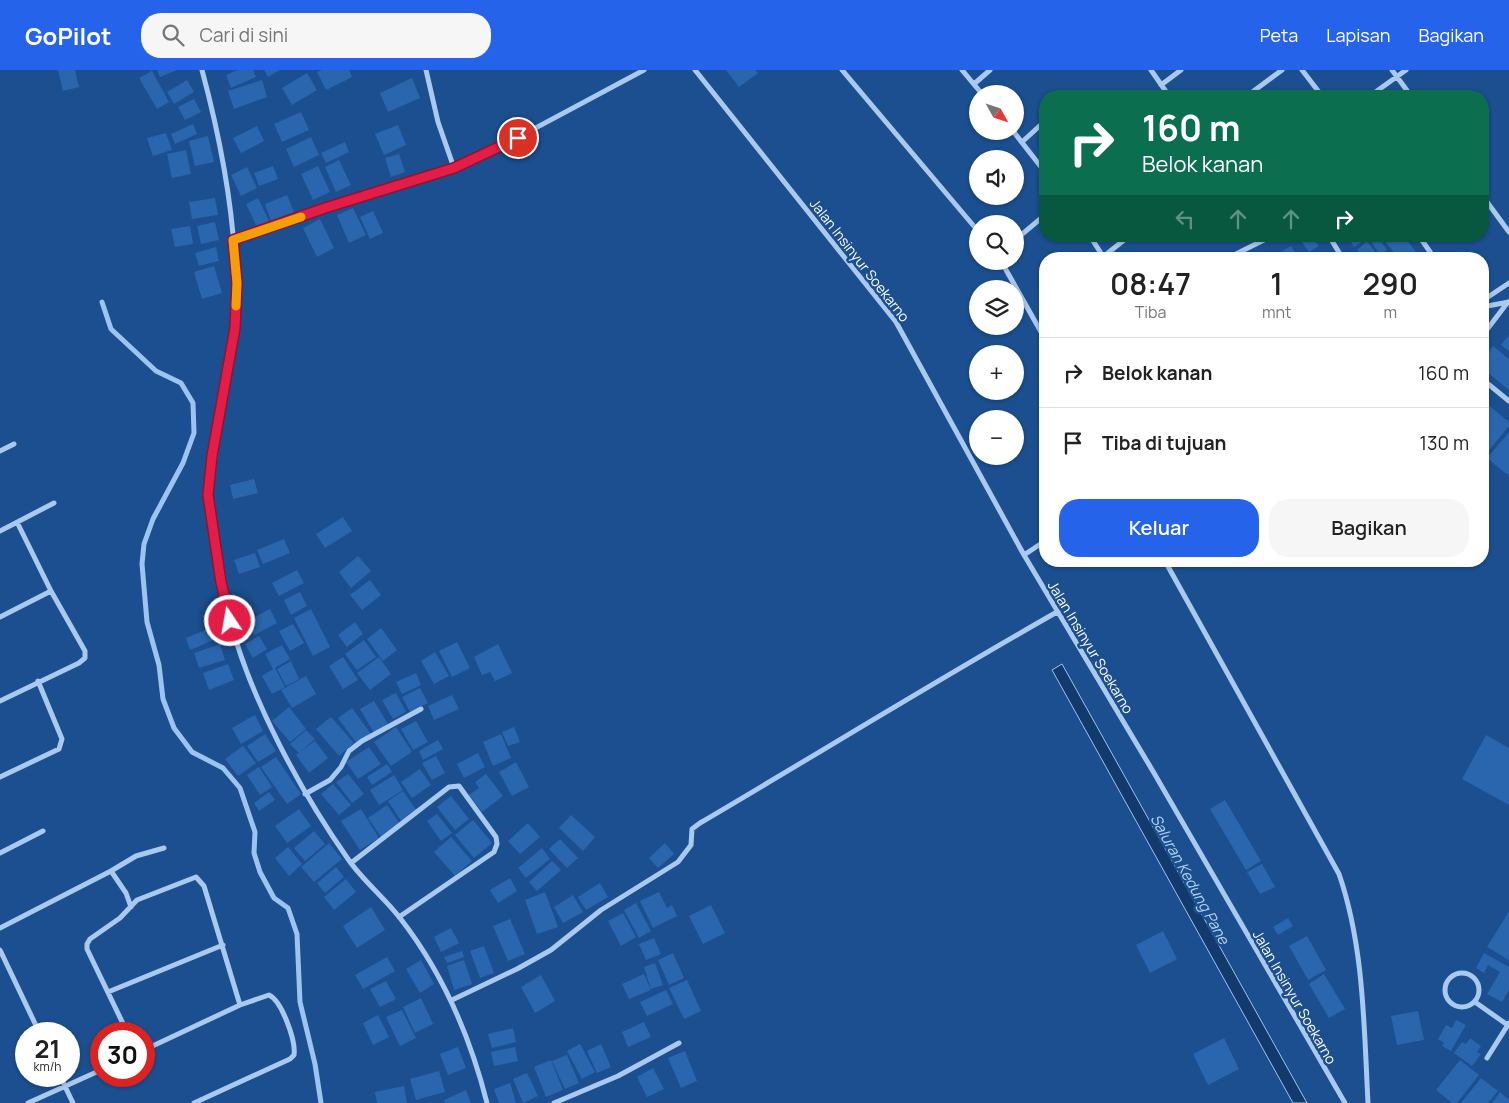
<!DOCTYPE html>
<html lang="id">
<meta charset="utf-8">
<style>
:root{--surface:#fff;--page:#f6f6f6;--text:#222;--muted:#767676;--line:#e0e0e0;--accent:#2563eb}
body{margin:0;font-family:Manrope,sans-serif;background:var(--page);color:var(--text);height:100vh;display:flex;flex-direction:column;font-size:19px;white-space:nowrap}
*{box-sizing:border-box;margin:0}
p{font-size:16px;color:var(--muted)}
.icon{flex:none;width:28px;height:28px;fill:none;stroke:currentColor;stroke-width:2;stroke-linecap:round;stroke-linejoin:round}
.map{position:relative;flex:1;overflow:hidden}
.drawer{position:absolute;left:1039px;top:182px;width:450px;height:315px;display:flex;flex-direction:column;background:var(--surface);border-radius:20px;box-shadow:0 1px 4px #0004}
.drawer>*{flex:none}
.top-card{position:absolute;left:1039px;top:20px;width:450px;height:152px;border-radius:20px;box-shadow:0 1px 4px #0004;background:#0b6e4f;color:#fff;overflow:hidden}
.needle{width:32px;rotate:130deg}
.buttons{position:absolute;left:969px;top:15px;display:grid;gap:10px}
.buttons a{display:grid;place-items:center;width:55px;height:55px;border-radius:50%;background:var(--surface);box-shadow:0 1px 4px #0004;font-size:25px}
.speed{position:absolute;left:15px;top:952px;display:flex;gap:10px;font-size:25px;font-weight:700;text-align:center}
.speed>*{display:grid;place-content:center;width:65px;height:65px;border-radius:50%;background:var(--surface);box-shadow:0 1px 4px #0004;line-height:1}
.speed small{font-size:12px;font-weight:400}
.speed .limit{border:8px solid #d22;background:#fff;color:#111}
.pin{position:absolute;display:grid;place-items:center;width:42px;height:42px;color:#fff;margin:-21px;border:2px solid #fff;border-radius:50%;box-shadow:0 1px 5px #0007}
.me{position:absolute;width:55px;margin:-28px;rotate:348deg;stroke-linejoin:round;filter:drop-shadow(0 0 4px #0008)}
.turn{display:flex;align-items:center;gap:18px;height:105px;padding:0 20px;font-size:22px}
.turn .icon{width:65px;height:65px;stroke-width:2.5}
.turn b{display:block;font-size:35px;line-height:42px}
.lanes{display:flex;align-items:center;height:48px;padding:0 20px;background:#0003;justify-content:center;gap:25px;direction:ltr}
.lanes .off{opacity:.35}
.eta{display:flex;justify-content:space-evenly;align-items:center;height:85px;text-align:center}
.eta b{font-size:30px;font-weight:600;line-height:35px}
.button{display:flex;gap:10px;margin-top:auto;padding:10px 20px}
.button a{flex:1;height:58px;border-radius:20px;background:var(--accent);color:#fff;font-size:20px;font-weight:600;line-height:58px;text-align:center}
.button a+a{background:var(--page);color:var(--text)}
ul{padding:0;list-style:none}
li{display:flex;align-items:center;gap:15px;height:70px;padding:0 20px;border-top:1px solid var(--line)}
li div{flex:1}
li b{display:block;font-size:19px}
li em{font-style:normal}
header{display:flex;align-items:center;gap:30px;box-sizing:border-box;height:70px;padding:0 25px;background:var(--accent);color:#fff}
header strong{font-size:24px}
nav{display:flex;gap:28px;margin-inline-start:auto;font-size:18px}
.search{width:350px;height:45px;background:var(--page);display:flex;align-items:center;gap:12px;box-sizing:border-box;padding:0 18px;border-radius:20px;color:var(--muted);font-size:19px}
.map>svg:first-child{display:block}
.water{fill:#123a6d;stroke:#9cc4f0}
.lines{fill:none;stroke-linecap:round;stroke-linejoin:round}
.stream{stroke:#9cc4f0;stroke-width:5}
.building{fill:#2a66ad}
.street{stroke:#a9c9ee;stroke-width:5}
.route-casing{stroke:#92132f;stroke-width:12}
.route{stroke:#e11d48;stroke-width:9}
.slow{stroke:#f59e0b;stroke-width:9}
.labels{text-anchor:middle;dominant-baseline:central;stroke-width:5;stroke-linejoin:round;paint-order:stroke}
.street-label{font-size:14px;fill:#fff;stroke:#1b4f8f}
.water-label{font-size:15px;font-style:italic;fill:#b5d3f5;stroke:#1b4f8f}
</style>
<header>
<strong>GoPilot</strong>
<div class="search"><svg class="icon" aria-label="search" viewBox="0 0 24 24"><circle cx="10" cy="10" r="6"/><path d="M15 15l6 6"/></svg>Cari di sini</div>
<nav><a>Peta</a><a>Lapisan</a><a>Bagikan</a></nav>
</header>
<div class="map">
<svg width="1509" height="1033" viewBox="0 0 1509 1033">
<rect width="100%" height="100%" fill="#1b4f8f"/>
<path class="water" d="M 1062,594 L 1307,1033 L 1293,1033 L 1052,600 Z"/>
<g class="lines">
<path class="stream" d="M 102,232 L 111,259 L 156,301 L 181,313 L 193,333 L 194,363 L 183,393 L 153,449 L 144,474 L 142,494 L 147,552 L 159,595 L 163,629 L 174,658 L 192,682 L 223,698 L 240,718 L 255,762 L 254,783 L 260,802 L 274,828 L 288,838 L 297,864 L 300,932 L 315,994 L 321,1033"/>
</g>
<path class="building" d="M 58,0 L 75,0 L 79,17 L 63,21 Z
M 157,0 L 177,0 L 160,7 Z
M 238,0 L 253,0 L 256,7 L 231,18 L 226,5 Z
M 264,0 L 280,0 L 268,7 Z
M 322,0 L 349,0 L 352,7 L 326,20 L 317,2 Z
M 726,0 L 755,0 L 758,3 L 739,17 Z
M 152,1 L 169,32 L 157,39 L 139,8 Z
M 307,3 L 317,20 L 292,35 L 282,18 Z
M 412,8 L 420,28 L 388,42 L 380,23 Z
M 187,10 L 194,22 L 174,34 L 167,22 Z
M 262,10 L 267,27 L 234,39 L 228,21 Z
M 194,29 L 201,42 L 185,50 L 178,37 Z
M 301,42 L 309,60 L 282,72 L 274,54 Z
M 193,54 L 197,64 L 175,74 L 171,64 Z
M 398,55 L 406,75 L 384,85 L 375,64 Z
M 257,56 L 264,71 L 241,83 L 233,68 Z
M 166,63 L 172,80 L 153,86 L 147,68 Z
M 208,66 L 214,92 L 195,96 L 189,71 Z
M 311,67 L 319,85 L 294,97 L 286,79 Z
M 345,72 L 349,82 L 326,93 L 321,83 Z
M 186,80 L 191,104 L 172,108 L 167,84 Z
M 399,84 L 405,102 L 391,107 L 385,88 Z
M 339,90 L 351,115 L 336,122 L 325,97 Z
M 273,96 L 278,109 L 259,116 L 254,103 Z
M 318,96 L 330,122 L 313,130 L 301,104 Z
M 247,97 L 257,118 L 241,126 L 231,105 Z
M 287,125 L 294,142 L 271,151 L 265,134 Z
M 215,128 L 218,145 L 192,149 L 189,132 Z
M 258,128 L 270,153 L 258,159 L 246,134 Z
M 353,138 L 366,165 L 349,173 L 337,145 Z
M 373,141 L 383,163 L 370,169 L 360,147 Z
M 320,149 L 334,178 L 317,187 L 303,158 Z
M 215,152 L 219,170 L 201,174 L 197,156 Z
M 190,156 L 193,174 L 175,177 L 171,159 Z
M 1311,166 L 1319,176 L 1309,182 L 1302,172 Z
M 1347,166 L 1364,166 L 1366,169 L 1354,177 Z
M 1375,166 L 1377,166 L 1387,180 L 1380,185 L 1370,170 Z
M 1381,166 L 1404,166 L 1421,189 L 1399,189 Z
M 1367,171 L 1379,187 L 1377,189 L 1364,189 L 1357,180 Z
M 1291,176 L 1299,189 L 1285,189 L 1281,182 Z
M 216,177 L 219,191 L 199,196 L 195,183 Z
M 214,196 L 222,223 L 202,229 L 194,202 Z
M 1509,265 L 1509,281 L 1501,275 Z
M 1493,276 L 1509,289 L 1509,320 L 1482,298 L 1482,289 Z
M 1487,334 L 1509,352 L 1509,356 L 1485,385 L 1482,384 L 1482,339 Z
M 1509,362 L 1509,406 L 1487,388 Z
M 254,409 L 258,423 L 233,429 L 230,415 Z
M 343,447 L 352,461 L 325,478 L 316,464 Z
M 284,469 L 290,483 L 263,494 L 257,480 Z
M 255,483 L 260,497 L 239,504 L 234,490 Z
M 358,486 L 371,501 L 351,518 L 339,502 Z
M 297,500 L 304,513 L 279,526 L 272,513 Z
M 370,510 L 381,525 L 362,540 L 350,525 Z
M 300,522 L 307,536 L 291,545 L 284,530 Z
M 270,539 L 277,553 L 254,565 L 247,551 Z
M 311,539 L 330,577 L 313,586 L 294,548 Z
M 355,552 L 363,564 L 347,577 L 338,565 Z
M 293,554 L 304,573 L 290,581 L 279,561 Z
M 210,558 L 214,570 L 190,580 L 186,568 Z
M 381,558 L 397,580 L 383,591 L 367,569 Z
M 259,566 L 267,579 L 253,588 L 245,574 Z
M 364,570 L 376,587 L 357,600 L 345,584 Z
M 457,572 L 470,598 L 452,607 L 439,581 Z
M 220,574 L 225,590 L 199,598 L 194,583 Z
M 498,574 L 512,603 L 495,611 L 490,602 L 482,605 L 474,587 Z
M 282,575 L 290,589 L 275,598 L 285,617 L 272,624 L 262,606 L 273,599 L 265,584 Z
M 435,582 L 449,606 L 434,614 L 421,591 Z
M 343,587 L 358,610 L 343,619 L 329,596 Z
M 379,587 L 391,604 L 370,620 L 357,603 Z
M 291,591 L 299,609 L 286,616 L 277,599 Z
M 228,594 L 234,610 L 209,620 L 203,603 Z
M 416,603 L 421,615 L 402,624 L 396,612 Z
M 306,606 L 316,624 L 292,638 L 281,620 Z
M 420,618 L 428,633 L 410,642 L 402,627 Z
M 396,623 L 406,642 L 393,649 L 382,630 Z
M 452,625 L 459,639 L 434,650 L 428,636 Z
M 374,631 L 388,654 L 374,663 L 360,639 Z
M 289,637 L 306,659 L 290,672 L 272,651 Z
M 352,638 L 371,664 L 357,674 L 338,648 Z
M 255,645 L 263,661 L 241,674 L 232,658 Z
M 331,647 L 354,673 L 339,686 L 316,659 Z
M 416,651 L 428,672 L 413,680 L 401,659 Z
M 396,657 L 412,682 L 391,696 L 374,672 Z
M 514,657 L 520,672 L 508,676 L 502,662 Z
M 306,660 L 315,669 L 299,683 L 290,674 Z
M 265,664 L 276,681 L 258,692 L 247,676 Z
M 501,664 L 511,688 L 493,696 L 483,672 Z
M 1486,665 L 1509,678 L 1509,735 L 1462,709 Z
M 438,670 L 443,679 L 423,690 L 419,681 Z
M 315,671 L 328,688 L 309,703 L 296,685 Z
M 243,676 L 256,693 L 238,706 L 225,689 Z
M 369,677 L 381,694 L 358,709 L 346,692 Z
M 478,683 L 485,697 L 464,708 L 457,694 Z
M 436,686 L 445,703 L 432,710 L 422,693 Z
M 276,687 L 301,724 L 287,734 L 261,697 Z
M 516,692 L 529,717 L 512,726 L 499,702 Z
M 387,694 L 392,702 L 372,715 L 367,707 Z
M 259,697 L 272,717 L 260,725 L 247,705 Z
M 420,699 L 431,715 L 412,728 L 401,712 Z
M 348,704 L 364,724 L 352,733 L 336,712 Z
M 486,704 L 503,726 L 482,742 L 469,725 L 479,718 L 475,712 Z
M 394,705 L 403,720 L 379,735 L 370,720 Z
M 333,714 L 351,735 L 339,745 L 321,724 Z
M 403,721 L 417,741 L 401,751 L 388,731 Z
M 269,722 L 275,730 L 259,741 L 254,733 Z
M 451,726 L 469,749 L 455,760 L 437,737 Z
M 1225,730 L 1261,791 L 1246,800 L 1210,739 Z
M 387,735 L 400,754 L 381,767 L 368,748 Z
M 299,739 L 311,756 L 287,773 L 275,756 Z
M 361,739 L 379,768 L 360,780 L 341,751 Z
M 437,744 L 452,763 L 441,771 L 427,751 Z
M 571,745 L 595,767 L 583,781 L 559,758 Z
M 473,750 L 492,773 L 474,788 L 455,765 Z
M 528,753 L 540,767 L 520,784 L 508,771 Z
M 314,761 L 325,774 L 305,791 L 294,778 Z
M 451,767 L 472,791 L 455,806 L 434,782 Z
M 560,769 L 578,788 L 567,798 L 549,779 Z
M 329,773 L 342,789 L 314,812 L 301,797 Z
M 665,773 L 674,784 L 658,798 L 649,788 Z
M 288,777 L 302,794 L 289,806 L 275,788 Z
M 542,778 L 550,789 L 526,808 L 518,798 Z
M 552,791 L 561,800 L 537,821 L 529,812 Z
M 1262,794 L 1275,817 L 1260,824 L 1247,802 Z
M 336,797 L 344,807 L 325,823 L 317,813 Z
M 510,808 L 517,821 L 498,833 L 490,820 Z
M 346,809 L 356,822 L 334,840 L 324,827 Z
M 600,813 L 608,827 L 586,840 L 578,827 Z
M 545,822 L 558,857 L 537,864 L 525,830 Z
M 659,822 L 667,838 L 672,835 L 677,846 L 653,858 L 640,831 Z
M 573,825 L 583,842 L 563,853 L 554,837 Z
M 636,833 L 651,861 L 639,868 L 624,840 Z
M 711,835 L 725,863 L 703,874 L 689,846 Z
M 371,837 L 385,860 L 357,878 L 343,856 Z
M 623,843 L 636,867 L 621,876 L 608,851 Z
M 1508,843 L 1509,843 L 1509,890 L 1487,877 Z
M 1288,848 L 1293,856 L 1278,865 L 1273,857 Z
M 510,849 L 525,884 L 508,891 L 493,856 Z
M 451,858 L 459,873 L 441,882 L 434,867 Z
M 1163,861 L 1177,889 L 1150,903 L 1136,875 Z
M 1307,866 L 1326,900 L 1308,910 L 1289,876 Z
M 654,868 L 661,884 L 646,890 L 639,874 Z
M 484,876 L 494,903 L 480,908 L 470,881 Z
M 462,881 L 464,887 L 447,893 L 444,887 Z
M 673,883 L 684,908 L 669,915 L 658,890 Z
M 1484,883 L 1509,897 L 1509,920 L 1502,932 L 1487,924 L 1500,902 L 1488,895 L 1484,903 L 1476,898 Z
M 387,887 L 395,901 L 363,919 L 355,905 Z
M 421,890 L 434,914 L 420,923 L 406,899 Z
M 464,890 L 472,914 L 454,920 L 447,896 Z
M 655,893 L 663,915 L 651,919 L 644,897 Z
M 644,904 L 651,920 L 629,929 L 622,914 Z
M 1324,904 L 1345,939 L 1329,948 L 1309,914 Z
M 541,905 L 555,931 L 535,943 L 521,917 Z
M 687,910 L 701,941 L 684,949 L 669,918 Z
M 386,911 L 396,929 L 380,937 L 370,919 Z
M 666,920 L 673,934 L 647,946 L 640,932 Z
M 421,928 L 433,954 L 415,963 L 403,937 Z
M 402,940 L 416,968 L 400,976 L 386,947 Z
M 1418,941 L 1424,970 L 1397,975 L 1391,946 Z
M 378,945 L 389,967 L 373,975 L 363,953 Z
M 1456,950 L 1466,955 L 1451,981 L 1442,976 L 1444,973 L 1438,969 L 1446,955 L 1452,958 Z
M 644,952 L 651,967 L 628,977 L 622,962 Z
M 513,958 L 516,972 L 492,978 L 488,964 Z
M 1224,968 L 1239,999 L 1208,1015 L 1193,984 Z
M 1470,968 L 1481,976 L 1477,982 L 1481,984 L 1472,996 L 1454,983 L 1462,972 L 1466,974 Z
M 580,974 L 595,1002 L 582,1009 L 567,981 Z
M 601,974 L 611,997 L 597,1003 L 587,981 Z
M 458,977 L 466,998 L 448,1005 L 440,984 Z
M 515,977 L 518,991 L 494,996 L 491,982 Z
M 685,981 L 697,1011 L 681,1018 L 668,988 Z
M 567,985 L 579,1013 L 565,1019 L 552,991 Z
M 551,990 L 563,1020 L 546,1027 L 534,997 Z
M 1460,990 L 1479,1005 L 1457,1033 L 1452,1033 L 1436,1020 Z
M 653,998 L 664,1019 L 647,1027 L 637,1007 Z
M 439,1001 L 445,1022 L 416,1030 L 410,1009 Z
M 527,1003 L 538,1026 L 523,1033 L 513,1009 Z
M 1481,1008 L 1498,1021 L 1488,1033 L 1461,1033 Z
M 510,1013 L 516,1033 L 499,1033 L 494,1019 Z
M 404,1016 L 407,1033 L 377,1033 L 375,1022 Z
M 466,1020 L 471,1033 L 445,1033 L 444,1030 Z
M 1500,1022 L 1509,1030 L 1509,1033 L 1492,1033 Z"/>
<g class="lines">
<path class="street" d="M 202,0 C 224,82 240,169 235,253 C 233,307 212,359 208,413 C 207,437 214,461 218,485 C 221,507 224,529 230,550 C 251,630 301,722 348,789 C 363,811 384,827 400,848 C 443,903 470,966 487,1033
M 426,0 L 438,52 L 454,98
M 695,0 L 896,252 L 1024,485 L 1154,703 L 1345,1033
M 842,0 L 978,161
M 962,0 L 982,24
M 1151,0 L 1169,26
M 1302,0 L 1322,26
M 1392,0 L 1411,26
M 974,14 L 990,0
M 1161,15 L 1181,0
M 1074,26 L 1075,25
M 1247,26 L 1282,0
M 1370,26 L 1406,0
M 1013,61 L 1045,102
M 1022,72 L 1045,51
M 1482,125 L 1509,162
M 1090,166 L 1104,188
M 1329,166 L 1343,189
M 1419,166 L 1435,189
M 233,170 L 325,138 L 454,98 L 502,76 L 644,0
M 1015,170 L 1045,145
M 1103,187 L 1129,166
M 1226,189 L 1272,166
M 1001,191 L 1045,269
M 1482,231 L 1509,213
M 1482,237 L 1509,232
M 1482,266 L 1508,232
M 1482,309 L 1509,331
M 0,381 L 14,374
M 0,461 L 54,433
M 1024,485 L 1045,471
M 1165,491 L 1339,804 C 1364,876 1364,957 1368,1033
M 0,547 L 51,521
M 0,631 L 79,593 L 85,588 L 85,581 L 51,521 L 17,452
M 0,707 L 59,679 L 62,669 L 38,611
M 305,724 L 330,710 L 341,697 L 349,681 L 362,671 L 421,639
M 0,783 L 43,761
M 351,793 L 449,717 L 459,716 L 496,767 L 497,774 L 494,782 L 399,847
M 111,801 L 136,786 L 164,778
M 0,858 L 111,801 L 126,823 L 131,837
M 0,880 L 40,964
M1445 920a17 17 0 1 1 34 0a17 17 0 1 1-34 0Z
M 108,922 L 223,875
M 452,930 L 517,899 L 551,880 L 601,840 L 678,792 L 691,775 L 692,759 L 700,753 C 819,683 937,610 1057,542
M 1475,932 L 1509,956
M 128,964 L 87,879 L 87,874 L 90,869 L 120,848 L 137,830 L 196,807 L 204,816 L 240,935
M 144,980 L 240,935 L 269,925 C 282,931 296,971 294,985 L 290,989 L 194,1033
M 1487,988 L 1509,953
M 60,1006 L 73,1033
M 28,1033 L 101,1000
M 554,1033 L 618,1006 L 679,973"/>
</g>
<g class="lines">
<g class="route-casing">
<path id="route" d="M 230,551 L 221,512 L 208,425 L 212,386 L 235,258 L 237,213 L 233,170 L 325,138 L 454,98 L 518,68"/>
</g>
<use href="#route" class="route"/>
<path class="slow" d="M 236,236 L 237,213 L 233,170 L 301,147"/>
</g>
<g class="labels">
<g class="street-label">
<text transform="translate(860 190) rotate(52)">Jalan Insinyur Soekarno</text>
<text transform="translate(1091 577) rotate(59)">Jalan Insinyur Soekarno</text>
<text transform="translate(1295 927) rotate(60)">Jalan Insinyur Soekarno</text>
</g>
<g class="water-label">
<text transform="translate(1190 809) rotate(61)">Saluran Kedung Pane</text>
</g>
</g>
</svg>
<div class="buttons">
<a><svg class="needle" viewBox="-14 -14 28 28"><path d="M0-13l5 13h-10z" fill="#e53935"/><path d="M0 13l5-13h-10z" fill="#767676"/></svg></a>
<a><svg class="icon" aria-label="sound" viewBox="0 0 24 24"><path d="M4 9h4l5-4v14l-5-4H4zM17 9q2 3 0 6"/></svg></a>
<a><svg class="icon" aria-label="search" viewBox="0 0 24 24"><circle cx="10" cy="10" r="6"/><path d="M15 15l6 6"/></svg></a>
<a><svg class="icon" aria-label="layers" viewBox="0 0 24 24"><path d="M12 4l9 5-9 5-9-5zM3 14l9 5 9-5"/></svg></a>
<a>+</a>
<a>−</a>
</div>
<div class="speed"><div>21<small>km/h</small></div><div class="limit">30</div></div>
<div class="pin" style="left:518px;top:68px;background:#d93025"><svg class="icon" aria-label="arrive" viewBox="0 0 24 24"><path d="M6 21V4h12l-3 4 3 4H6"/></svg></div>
<svg class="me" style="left:230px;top:551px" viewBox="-20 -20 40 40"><circle r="17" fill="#e11d48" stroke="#fff" stroke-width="3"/><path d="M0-11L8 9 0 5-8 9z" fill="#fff"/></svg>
<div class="top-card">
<div class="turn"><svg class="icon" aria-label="right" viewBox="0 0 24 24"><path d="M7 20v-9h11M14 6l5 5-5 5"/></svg><div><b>160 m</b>Belok kanan</div></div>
<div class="lanes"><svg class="icon off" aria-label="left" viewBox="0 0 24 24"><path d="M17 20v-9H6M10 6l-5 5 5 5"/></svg><svg class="icon off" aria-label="ahead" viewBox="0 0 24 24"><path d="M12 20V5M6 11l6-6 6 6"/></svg><svg class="icon off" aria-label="ahead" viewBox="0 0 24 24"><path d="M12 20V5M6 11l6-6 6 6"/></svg><svg class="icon" aria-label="right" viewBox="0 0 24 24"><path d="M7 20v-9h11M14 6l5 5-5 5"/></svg></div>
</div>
<section class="drawer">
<div class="eta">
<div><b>08:47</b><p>Tiba</p></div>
<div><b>1</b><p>mnt</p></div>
<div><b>290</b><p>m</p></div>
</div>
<ul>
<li><svg class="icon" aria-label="right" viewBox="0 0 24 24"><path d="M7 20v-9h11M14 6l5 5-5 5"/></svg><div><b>Belok kanan</b></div><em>160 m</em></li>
<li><svg class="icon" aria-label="arrive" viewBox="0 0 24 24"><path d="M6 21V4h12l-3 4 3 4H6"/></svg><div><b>Tiba di tujuan</b></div><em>130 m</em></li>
</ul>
<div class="button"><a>Keluar</a><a>Bagikan</a></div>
</section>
</div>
